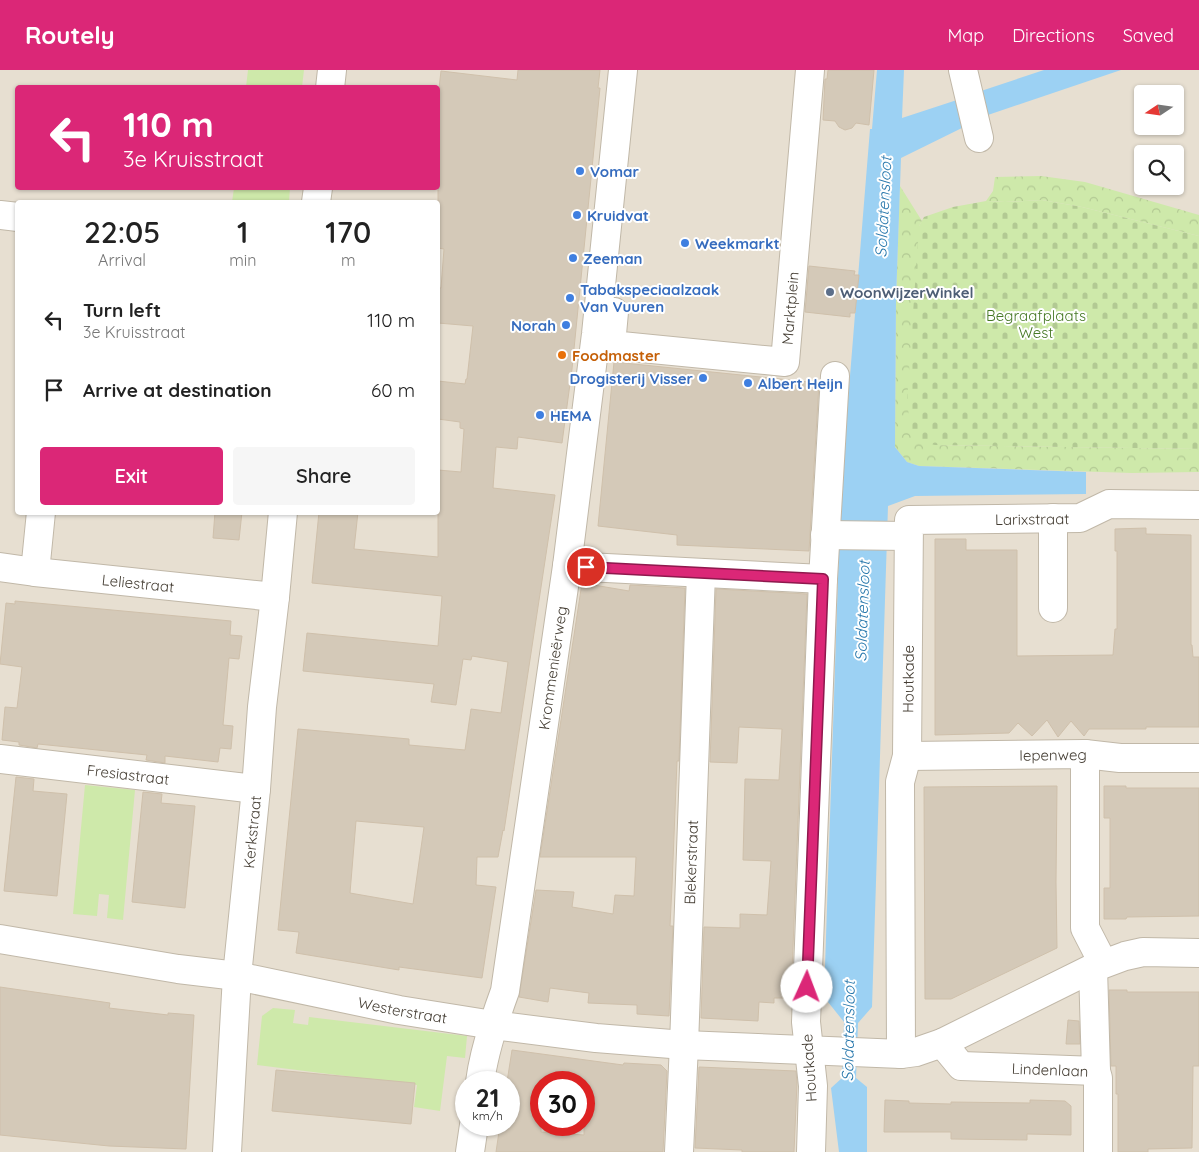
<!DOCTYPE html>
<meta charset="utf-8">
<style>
:root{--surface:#fff;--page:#f6f6f6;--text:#222;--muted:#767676;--accent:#db2777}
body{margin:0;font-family:Quicksand,sans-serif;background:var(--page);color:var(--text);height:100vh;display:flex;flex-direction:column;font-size:19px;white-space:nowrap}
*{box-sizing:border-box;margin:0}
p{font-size:16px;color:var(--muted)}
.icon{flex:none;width:28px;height:28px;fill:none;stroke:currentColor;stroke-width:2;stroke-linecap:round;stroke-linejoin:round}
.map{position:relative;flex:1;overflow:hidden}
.side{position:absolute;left:15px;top:130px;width:425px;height:315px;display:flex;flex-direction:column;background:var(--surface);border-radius:5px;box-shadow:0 1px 4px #0004}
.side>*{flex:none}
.top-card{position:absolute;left:15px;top:15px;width:425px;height:105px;border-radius:5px;box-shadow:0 1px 4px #0004;background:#db2777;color:#fff;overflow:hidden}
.needle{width:32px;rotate:257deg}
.fabs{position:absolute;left:1134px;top:15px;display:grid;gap:10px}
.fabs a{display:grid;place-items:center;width:50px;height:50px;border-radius:5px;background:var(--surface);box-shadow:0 1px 4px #0004;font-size:25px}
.speed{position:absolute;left:455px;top:1001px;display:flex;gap:10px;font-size:25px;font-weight:700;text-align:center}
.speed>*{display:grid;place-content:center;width:65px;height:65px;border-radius:50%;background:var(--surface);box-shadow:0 1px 4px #0004;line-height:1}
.speed small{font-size:12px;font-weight:400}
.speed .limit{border:8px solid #d22;background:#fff;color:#111}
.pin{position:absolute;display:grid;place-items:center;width:42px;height:42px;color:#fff;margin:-21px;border:2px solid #fff;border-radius:50%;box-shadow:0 1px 5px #0007}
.me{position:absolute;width:55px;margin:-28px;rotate:2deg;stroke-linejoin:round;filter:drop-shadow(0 0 4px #0008)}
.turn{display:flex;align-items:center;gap:18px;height:105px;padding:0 25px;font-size:22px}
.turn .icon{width:65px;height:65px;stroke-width:2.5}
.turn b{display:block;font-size:35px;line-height:42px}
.eta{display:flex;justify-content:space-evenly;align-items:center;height:85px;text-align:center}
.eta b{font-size:30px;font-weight:600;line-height:35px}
.primary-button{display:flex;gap:10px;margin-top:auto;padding:10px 25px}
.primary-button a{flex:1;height:58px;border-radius:5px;background:var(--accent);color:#fff;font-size:20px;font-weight:600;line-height:58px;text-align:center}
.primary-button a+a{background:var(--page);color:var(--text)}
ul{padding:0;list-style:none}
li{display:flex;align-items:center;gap:15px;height:70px;padding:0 25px}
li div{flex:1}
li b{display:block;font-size:19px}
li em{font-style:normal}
header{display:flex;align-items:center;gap:30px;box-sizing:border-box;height:70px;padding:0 25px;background:var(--accent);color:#fff}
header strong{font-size:24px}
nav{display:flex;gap:28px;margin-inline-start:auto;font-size:18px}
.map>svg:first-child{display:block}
.residential{fill:#e7dfd1;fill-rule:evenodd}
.green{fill:#cee9aa}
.forest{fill:url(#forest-crowns)}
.cemetery{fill:url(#cemetery-stones)}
.water{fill:#9cd1f3}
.building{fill:#d4c9b8;stroke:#cfc0ab;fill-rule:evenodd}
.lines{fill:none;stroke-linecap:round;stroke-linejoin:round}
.minor-casing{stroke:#c1b8a8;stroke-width:30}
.minor{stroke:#fff;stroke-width:28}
.route-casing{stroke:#8e194d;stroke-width:12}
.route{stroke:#db2777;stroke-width:9}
.shop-dot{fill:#3f7fe0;stroke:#fff;stroke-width:2}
.service-dot{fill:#5c6f8a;stroke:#fff;stroke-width:2}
.food-dot{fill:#e8710a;stroke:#fff;stroke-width:2}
.labels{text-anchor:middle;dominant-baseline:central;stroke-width:4;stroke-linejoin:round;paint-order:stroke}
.shop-label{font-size:15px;font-weight:bold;fill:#366cbe;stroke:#fff;text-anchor:start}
.service-label{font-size:15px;font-weight:bold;fill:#4e5e75;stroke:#fff;text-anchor:start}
.street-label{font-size:15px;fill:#443d33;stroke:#fff}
.park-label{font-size:15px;fill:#467825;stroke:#fff}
.food-label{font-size:15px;font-weight:bold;fill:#c56008;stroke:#fff;text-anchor:start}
.water-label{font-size:16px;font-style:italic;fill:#2878ac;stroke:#fff}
</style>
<header>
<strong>Routely</strong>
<nav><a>Map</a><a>Directions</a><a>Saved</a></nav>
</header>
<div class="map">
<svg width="1199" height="1082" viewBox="0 0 1199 1082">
<defs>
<pattern id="forest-crowns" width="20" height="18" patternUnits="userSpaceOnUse" patternTransform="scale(1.25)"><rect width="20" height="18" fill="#cee9aa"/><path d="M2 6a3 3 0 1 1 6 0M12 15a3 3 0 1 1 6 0" fill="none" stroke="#b2c993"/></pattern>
<pattern id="cemetery-stones" width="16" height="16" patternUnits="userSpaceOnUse" patternTransform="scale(1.25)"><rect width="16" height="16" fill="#cee9aa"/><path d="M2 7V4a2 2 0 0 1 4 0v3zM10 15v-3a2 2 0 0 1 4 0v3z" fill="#b2c993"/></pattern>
</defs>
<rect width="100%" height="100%" fill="#f2ede3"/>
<path class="residential" d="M 0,0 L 1199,0 L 1199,1082 L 0,1082 ZM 18,18 L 438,18 L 438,118 L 18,118 ZM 1142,24 L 1175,24 L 1175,56 L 1142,56 ZM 1142,84 L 1175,84 L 1175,116 L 1142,116 ZM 18,132 L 438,132 L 438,442 L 18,442 ZM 466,1012 L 509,1012 L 509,1055 L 466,1055 ZM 541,1012 L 584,1012 L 584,1055 L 541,1055 Z"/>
<path class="green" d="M 248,0 L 304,0 L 302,17 L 246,17 Z
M 234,118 L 290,118 L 289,132 L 232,132 Z
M 85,715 L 135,720 L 123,850 L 107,848 L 109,825 L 99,824 L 97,846 L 73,844 Z
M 273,938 L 295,940 L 293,953 L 308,955 L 309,947 L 467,966 L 465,988 L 447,986 L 440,1041 L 414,1037 L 417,1015 L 257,995 L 262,946 Z"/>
<path class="forest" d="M 1041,106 L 1085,112 L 1199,145 L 1199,166 L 1082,137 L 1042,130 L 1005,132 L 986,131 L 993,121 L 995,107 Z
M 900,116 L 922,151 L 919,156 L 935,375 L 1199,379 L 1199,402 L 1132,403 L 919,396 L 907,392 L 895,377 L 896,230 Z"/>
<path class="cemetery" d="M 1042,130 L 1082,137 L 1199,166 L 1199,379 L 935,375 L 920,372 L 911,361 L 907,331 L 919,156 L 924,147 L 953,137 L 986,131 L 1005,132 Z"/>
<path class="water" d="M 877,0 L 904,0 L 902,48 L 960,29 L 968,55 L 901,88 L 896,230 L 895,377 L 907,392 L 919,396 L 1086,402 L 1086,424 L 915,426 L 888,436 L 872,937 L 858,953 L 856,1008 L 867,1017 L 867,1082 L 839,1082 L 831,1018 L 842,1008 L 844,952 L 824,927 L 839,478 L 847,343 L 870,59 L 872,59 Z
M 1044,0 L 1121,0 L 985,46 L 978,22 Z"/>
<path class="building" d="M 518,0 L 600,0 L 598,18 L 600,18 L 572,299 L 562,373 L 518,367 L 517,379 L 496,377 L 493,418 L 555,425 L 504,761 L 503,760 L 498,787 L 477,787 L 476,815 L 496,817 L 482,908 L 399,897 L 399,900 L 296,883 L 299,862 L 278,860 L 298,659 L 409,669 L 409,675 L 465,680 L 471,639 L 501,643 L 508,592 L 472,586 L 471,590 L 463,589 L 456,635 L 431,632 L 434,614 L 303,601 L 307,563 L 438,576 L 442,526 L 312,513 L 319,442 L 358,442 L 354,479 L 438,487 L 438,400 L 461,402 L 464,359 L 460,358 L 460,352 L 438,349 L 438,311 L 465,314 L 466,309 L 467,309 L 473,256 L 438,253 L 438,218 L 441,218 L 444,179 L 438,178 L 438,27 L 441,1 L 517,10 ZM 356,751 L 424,757 L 413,834 L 350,823 Z
M 828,0 L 874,0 L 869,55 L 856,53 L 852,58 L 845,60 L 839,57 L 835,51 L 823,50 L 825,9 L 827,9 Z
M 809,196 L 855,201 L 854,205 L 859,205 L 855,243 L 850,243 L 850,247 L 805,242 Z
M 614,292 L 819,313 L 809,481 L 677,475 L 677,465 L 598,456 Z
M 215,442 L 242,442 L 239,470 L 213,468 Z
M 1146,458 L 1146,464 L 1191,465 L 1191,575 L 1192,575 L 1193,587 L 1199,587 L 1199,657 L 1146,657 L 1146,659 L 1089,659 L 1084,666 L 1071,651 L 1058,667 L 1047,650 L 1032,666 L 1018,653 L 1009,663 L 935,665 L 935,469 L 966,469 L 966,480 L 1017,480 L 1017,586 L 1113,585 L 1115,559 L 1117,559 L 1117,481 L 1115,481 L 1115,459 Z
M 582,513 L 629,521 L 630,515 L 685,518 L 679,691 L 677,691 L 672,816 L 670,856 L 673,856 L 669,946 L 637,944 L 637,935 L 588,933 L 589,923 L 550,918 L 548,932 L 519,927 L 536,820 L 574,822 L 572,837 L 613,844 L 615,825 L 634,826 L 636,787 L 540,787 Z
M 716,519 L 807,524 L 791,928 L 774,928 L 774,933 L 759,932 L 758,951 L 701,948 L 704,857 L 740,858 L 740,844 L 767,845 L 771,791 L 743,790 L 745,709 L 779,710 L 782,659 L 739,657 L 737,693 L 710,692 Z
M 15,531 L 231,551 L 230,565 L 242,566 L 239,589 L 229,588 L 223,655 L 233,656 L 231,679 L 220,678 L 218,692 L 165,686 L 165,693 L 146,690 L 147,685 L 38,674 L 37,678 L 19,675 L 19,672 L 2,670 L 5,637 L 17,638 L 22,597 L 0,594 L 6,533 L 15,534 Z
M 16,707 L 34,709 L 33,721 L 67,724 L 57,826 L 4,821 Z
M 1057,716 L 1056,812 L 1057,878 L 951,929 L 925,929 L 924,717 Z
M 1104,716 L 1126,716 L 1126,718 L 1199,718 L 1199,846 L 1127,847 L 1126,849 L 1104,849 L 1104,818 L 1110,818 L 1110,748 L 1104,748 Z
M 143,722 L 162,724 L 161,733 L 195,736 L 185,838 L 132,832 Z
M 0,917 L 110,933 L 109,938 L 168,945 L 168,943 L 194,945 L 186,1079 L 109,1076 L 0,1065 Z
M 1109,920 L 1127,920 L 1127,922 L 1199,922 L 1199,996 L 1193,996 L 1192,1078 L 1148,1079 L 1148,1082 L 1118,1082 L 1118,1024 L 1116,1024 L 1116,996 L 1111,996 Z
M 1068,950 L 1079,951 L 1080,974 L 1066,974 Z
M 512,980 L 623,995 L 624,993 L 661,995 L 667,1001 L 663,1082 L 496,1082 L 500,1055 L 509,1055 L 509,1012 L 507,1012 ZM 541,1012 L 584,1012 L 584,1065 L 541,1062 Z
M 699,997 L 796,1001 L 797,1013 L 794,1082 L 742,1082 L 742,1080 L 695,1078 Z
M 276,1000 L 415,1013 L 411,1054 L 272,1041 Z
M 885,1030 L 909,1031 L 909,1033 L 951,1034 L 951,1032 L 1030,1033 L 1030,1030 L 1065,1031 L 1071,1036 L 1071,1065 L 1027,1064 L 1027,1070 L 951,1069 L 951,1062 L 884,1062 Z"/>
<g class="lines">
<g class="minor-casing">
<g id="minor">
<path d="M 963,0 L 979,68"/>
<path d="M 330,18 L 332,0"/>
<path d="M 316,132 L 318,118"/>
<path d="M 0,145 L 18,147"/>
<path id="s1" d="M 614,242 L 611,275 L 785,292 L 810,0"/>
<path d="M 1053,448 L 1053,538"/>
<path d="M 825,465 L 908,466"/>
<path d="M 567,496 L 823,509"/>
<path id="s2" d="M 0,497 L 35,502 L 275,527"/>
<path d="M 35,502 L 41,442"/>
<path d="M 1085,684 L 1085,858 L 1103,893"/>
<path id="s3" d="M 907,686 L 1085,684 L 1120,688 L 1199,688"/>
<path id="s4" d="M 0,689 L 256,719"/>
<path id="s5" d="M 0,869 L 178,899 L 237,906 L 399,940 L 493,955 L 596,968 L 684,975 L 901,984 L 916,982 L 942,973 L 1093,898 L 1125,886 L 1143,882 L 1199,883"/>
<path id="s6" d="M 942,973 L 961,996 L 1096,1001 L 1093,898"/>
<path id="s7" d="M 901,984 L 900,712 L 907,686 L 909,450 L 1080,448 L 1109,434 L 1199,435"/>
<path d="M 1096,1001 L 1098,1008 L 1098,1082"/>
<path id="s8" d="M 480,1012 C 484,981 494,951 505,921 L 567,496 L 596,264 L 623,0"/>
<path id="s9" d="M 227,1082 L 237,906 L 256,719 L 262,637 L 275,527 L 283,442"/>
<path d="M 470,1082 L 474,1055"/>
<path id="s10" d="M 679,1082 L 684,975 L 701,503"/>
<path d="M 811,1082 L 813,1016 L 806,952 L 823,509 L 835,306"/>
</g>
</g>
<use href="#minor" class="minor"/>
</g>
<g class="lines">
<g class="route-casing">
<path id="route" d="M 586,497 L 823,509 L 807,917"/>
</g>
<use href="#route" class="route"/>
</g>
<g class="shop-dot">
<circle cx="580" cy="101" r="5"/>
<circle cx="577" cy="145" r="5"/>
<circle cx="685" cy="173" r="5"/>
<circle cx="573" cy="188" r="5"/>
<circle cx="570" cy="228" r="5"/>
<circle cx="566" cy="255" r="5"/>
<circle cx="703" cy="308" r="5"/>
<circle cx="748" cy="313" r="5"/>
<circle cx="540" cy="345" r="5"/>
</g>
<circle class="service-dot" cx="830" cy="222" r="5"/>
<circle class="food-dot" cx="562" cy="285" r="5"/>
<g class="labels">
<g class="shop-label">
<text x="590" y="101">Vomar</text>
<text x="587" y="145">Kruidvat</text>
<text x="695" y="173">Weekmarkt</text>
<text x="583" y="188">Zeeman</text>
<text x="580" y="219">Tabakspeciaalzaak<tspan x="580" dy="17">Van Vuuren</tspan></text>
<text x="556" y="255" text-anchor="end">Norah</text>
<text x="693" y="308" text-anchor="end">Drogisterij Visser</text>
<text x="758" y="313">Albert Heijn</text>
<text x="550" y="345">HEMA</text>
</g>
<g class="service-label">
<text x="840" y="222">WoonWijzerWinkel</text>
</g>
<g class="street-label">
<text stroke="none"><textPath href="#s1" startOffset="262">Marktplein</textPath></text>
<text stroke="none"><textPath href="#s7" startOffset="658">Larixstraat</textPath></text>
<text stroke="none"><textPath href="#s2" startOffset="139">Leliestraat</textPath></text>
<text stroke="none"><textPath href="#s8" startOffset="421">Krommenieërweg</textPath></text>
<text stroke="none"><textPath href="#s7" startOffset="376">Houtkade</textPath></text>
<text stroke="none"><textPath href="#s3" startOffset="146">Iepenweg</textPath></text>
<text stroke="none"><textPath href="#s4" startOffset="129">Fresiastraat</textPath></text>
<text stroke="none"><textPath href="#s9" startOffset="321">Kerkstraat</textPath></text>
<text stroke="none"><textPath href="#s10" startOffset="290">Blekerstraat</textPath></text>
<text stroke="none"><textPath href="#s5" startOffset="409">Westerstraat</textPath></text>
<text transform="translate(809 998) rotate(-94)">Houtkade</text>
<text stroke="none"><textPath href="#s6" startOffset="119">Lindenlaan</textPath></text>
</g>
<g class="park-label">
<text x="1036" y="245">Begraafplaats<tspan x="1036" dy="17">West</tspan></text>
</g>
<g class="food-label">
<text x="572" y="285">Foodmaster</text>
</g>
<g class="water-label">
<text transform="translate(883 137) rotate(-87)">Soldatensloot</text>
<text transform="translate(862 541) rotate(-88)">Soldatensloot</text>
<text transform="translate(848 961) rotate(-89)">Soldatensloot</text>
</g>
</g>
</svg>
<div class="fabs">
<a><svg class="needle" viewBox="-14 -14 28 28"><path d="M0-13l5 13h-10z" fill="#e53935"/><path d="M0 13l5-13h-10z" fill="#767676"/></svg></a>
<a><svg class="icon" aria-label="search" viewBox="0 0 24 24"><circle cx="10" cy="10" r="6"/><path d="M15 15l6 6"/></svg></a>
</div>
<div class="speed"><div>21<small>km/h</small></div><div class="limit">30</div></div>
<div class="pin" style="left:586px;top:497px;background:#d93025"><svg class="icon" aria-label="arrive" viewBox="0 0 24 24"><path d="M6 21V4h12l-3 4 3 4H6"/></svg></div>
<svg class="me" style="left:807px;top:917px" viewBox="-20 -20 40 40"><circle r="19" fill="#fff"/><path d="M0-13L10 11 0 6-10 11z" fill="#db2777"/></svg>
<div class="top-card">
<div class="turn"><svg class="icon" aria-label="left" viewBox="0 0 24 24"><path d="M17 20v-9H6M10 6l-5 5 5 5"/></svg><div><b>110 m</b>3e Kruisstraat</div></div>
</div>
<section class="side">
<div class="eta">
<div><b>22:05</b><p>Arrival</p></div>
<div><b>1</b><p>min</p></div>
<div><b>170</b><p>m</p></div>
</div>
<ul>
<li><svg class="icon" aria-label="left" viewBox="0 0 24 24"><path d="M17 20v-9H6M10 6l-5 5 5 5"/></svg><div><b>Turn left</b><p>3e Kruisstraat</p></div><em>110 m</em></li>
<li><svg class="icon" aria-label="arrive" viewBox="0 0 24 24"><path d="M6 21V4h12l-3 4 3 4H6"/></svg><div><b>Arrive at destination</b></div><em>60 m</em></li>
</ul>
<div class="primary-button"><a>Exit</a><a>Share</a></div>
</section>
</div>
